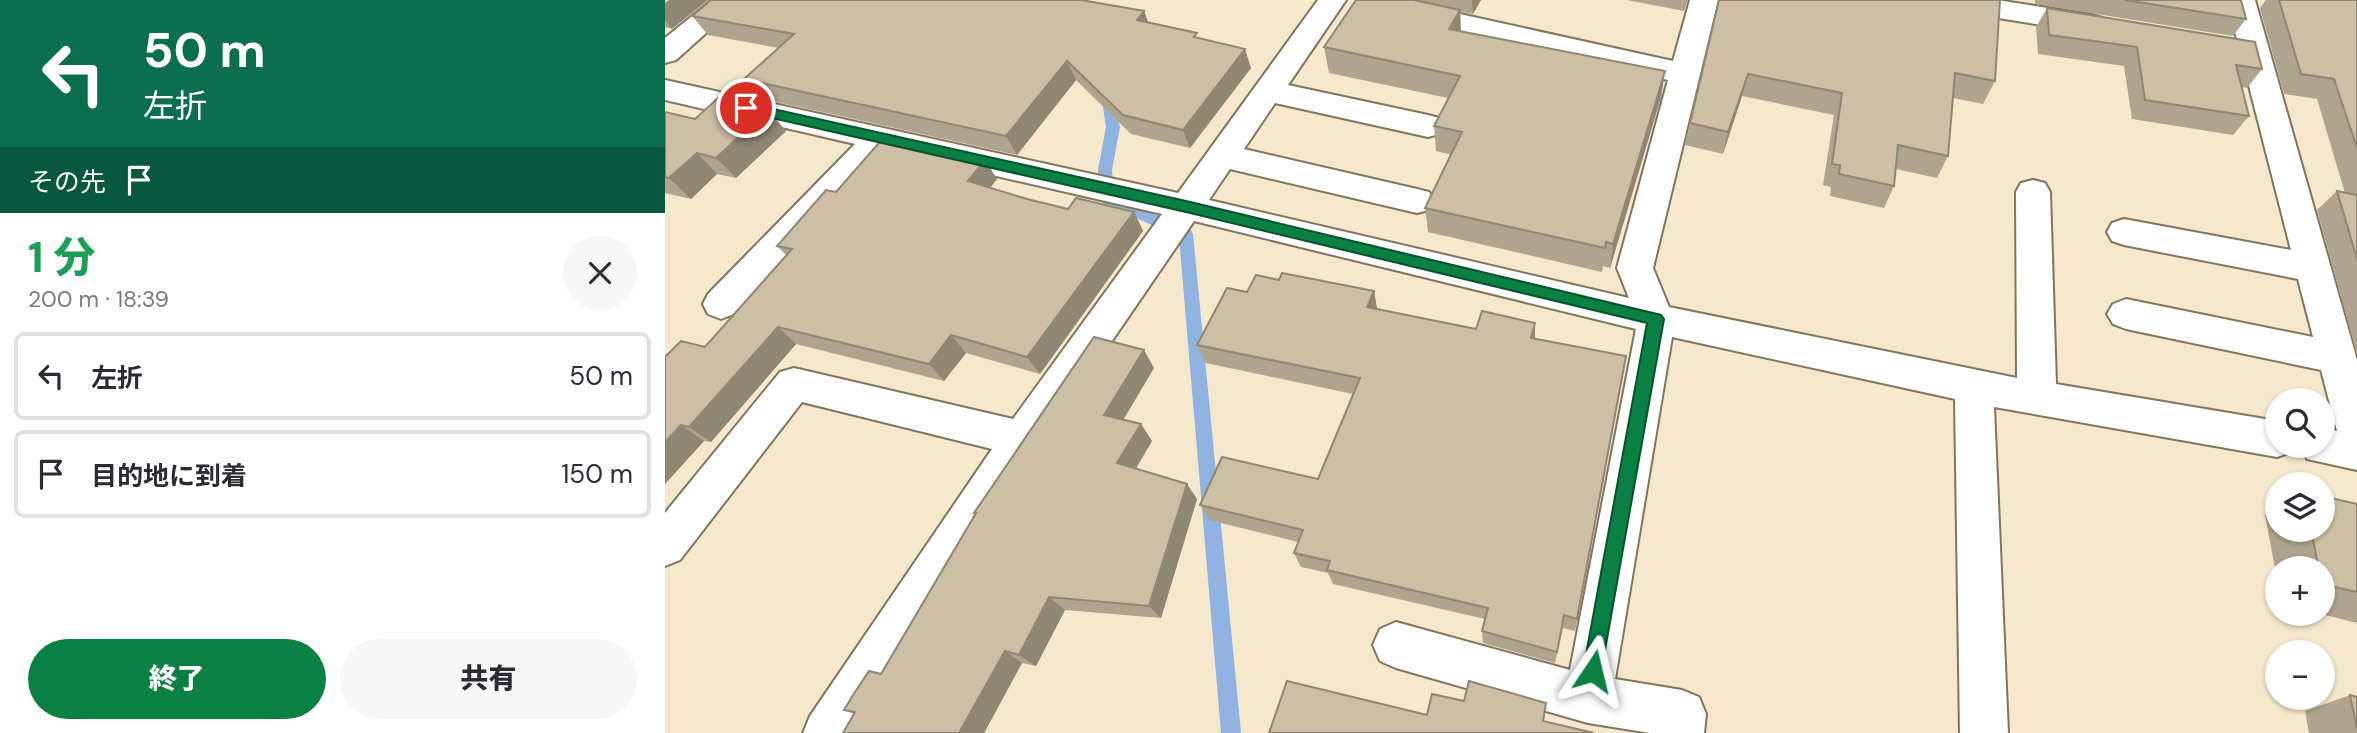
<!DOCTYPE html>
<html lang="ja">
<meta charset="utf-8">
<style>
:root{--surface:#fff;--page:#f7f7f7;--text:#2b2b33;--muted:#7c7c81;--line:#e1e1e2;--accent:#0b8043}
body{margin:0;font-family:"DM Sans","Noto Sans JP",sans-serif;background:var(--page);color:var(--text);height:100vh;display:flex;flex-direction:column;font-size:26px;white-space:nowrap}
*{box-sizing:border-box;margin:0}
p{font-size:23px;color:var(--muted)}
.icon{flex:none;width:38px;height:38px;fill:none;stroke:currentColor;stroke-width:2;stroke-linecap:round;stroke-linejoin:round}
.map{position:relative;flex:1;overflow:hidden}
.drawer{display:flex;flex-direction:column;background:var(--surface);width:665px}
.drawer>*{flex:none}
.top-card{background:#0b6e4f;color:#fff;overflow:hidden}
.tools{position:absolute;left:1600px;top:388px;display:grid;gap:14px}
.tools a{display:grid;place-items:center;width:70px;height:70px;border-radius:50%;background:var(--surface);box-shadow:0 2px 5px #0004;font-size:35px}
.pin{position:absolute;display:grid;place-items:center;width:60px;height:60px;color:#fff;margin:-30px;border:4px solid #fff;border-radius:50%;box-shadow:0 2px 7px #0007}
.me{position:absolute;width:77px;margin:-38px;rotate:10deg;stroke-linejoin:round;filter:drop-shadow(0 0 5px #0008)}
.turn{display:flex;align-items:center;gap:24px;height:147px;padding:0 28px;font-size:32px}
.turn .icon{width:91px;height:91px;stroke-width:2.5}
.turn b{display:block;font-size:49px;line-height:60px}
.then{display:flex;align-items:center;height:66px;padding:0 28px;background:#0003;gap:14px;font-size:26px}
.round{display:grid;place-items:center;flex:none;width:74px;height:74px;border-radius:37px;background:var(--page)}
.overview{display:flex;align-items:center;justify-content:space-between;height:119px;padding:0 28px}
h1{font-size:42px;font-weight:800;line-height:52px;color:#1e9e55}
.button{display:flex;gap:14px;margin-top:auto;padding:14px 28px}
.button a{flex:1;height:80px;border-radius:42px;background:var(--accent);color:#fff;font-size:28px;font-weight:800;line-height:80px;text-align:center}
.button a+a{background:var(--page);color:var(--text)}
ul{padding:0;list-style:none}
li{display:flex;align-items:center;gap:21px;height:88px;margin:0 14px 10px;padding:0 14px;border:4px solid var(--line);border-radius:10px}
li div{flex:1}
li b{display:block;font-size:26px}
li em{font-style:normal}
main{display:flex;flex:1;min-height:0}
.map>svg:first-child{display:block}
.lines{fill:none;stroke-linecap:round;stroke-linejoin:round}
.stream{fill:#90b3e1;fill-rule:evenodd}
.minor-casing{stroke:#82755d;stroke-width:4}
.minor{fill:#fff;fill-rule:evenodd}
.wall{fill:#afa48e}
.shaded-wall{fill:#8f8674}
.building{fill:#ccbfa5;stroke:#8f8674;stroke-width:2}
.route{fill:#0b8043;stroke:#07532c;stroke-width:2}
</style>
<main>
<section class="drawer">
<div class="top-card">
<div class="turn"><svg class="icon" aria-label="left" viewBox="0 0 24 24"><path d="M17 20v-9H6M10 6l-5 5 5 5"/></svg><div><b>50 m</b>左折</div></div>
<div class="then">その先<svg class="icon" aria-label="arrive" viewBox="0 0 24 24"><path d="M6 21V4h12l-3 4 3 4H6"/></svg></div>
</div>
<div class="overview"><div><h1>1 分</h1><p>200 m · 18:39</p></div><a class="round"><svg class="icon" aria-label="close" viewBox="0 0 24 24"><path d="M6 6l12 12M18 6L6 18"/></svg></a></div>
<ul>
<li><svg class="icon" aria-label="left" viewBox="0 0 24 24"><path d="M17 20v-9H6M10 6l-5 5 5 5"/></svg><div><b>左折</b></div><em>50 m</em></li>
<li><svg class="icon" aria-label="arrive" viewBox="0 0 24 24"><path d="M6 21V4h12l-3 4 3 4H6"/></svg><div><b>目的地に到着</b></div><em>150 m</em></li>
</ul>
<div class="button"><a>終了</a><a>共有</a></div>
</section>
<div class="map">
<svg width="1692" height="733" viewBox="0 0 1692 733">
<rect width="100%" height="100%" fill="#f6e8cd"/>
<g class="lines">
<path class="stream" d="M 442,90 L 448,94 L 455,127 L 447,170 L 449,196 L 526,230 L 528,234 L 576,733 L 556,733 L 514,237 L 437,203 L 435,199 L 433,170 L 441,127 L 436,94 Z"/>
<g class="minor-casing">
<path id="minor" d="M 47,0 L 78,0 L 11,60 L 0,63 L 0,38 Z
M 653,0 L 681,0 L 623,85 L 763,115 L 774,118 L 779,126 L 774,134 L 763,137 L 610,103 L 579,149 L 752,189 L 764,192 L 769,201 L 764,210 L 752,213 L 565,169 L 544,200 L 964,298 L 952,268 L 1003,80 L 745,21 L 735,18 L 731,12 L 735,6 L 745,3 L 1008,61 L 1025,0 L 1053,0 L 988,268 L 1004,307 L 1352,378 L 1351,192 L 1356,183 L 1368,180 L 1380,183 L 1385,192 L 1391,384 L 1612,421 L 1612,446 L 1629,446 L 1626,452 L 1612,457 L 1329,407 L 1343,733 L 1295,733 L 1290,399 L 1007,337 L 950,679 L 1017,690 L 1034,697 L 1041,714 L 1039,733 L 985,733 L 923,723 L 731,668 L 715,661 L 708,645 L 715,629 L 731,622 L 905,670 L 971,329 L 529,221 L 371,452 L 190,733 L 138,733 L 145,716 L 327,449 L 137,402 L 15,560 L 0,566 L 0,513 L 115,372 L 129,368 L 348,419 L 497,214 L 222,151 L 69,314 L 56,319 L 43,314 L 38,304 L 43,294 L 190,144 L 0,100 L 0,80 L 513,193 Z
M 1291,0 L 1332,0 L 1427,15 L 1437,18 L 1441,24 L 1437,30 L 1427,33 L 1302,13 L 1292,10 L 1288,4 Z
M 1562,0 L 1590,0 L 1692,360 L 1692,470 L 1642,459 L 1636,446 L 1657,446 L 1657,428 L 1672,431 L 1656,370 L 1461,329 L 1448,324 L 1442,314 L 1448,304 L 1461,299 L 1648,337 L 1633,279 L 1459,245 L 1447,241 L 1442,232 L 1447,223 L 1459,219 L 1626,250 Z"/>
</g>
<use href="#minor" class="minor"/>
</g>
<path class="wall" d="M 0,0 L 7,29 L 0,27 Z
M 691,0 L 816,0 L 808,14 L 795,12 L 796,31 L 1000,71 L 996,97 L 945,268 L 938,266 L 937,272 L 763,232 L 760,208 L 787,155 L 771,151 L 769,126 L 783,98 L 664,73 L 659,47 Z
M 962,0 L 1023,0 L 1019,11 Z
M 1054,0 L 1330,81 L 1318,104 L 1288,98 L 1283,156 L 1272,178 L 1231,169 L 1229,186 L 1219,208 L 1165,196 L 1166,187 L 1158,185 L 1169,115 L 1077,96 L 1058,154 L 1020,145 Z
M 1370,0 L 1576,0 L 1581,19 L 1568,36 L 1370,4 Z
M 1601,0 L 1692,0 L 1692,355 L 1652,210 L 1672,191 L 1680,193 L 1652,99 L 1619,94 L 1595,8 Z
M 1382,8 L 1597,69 L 1582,88 L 1577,87 L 1584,116 L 1568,135 L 1467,119 L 1459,66 L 1373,54 L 1371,27 Z
M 479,11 L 483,22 L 533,38 L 586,68 L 525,148 L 466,134 L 411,80 L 352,155 L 94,98 L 79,79 L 114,48 L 43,35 L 27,16 Z
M 103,110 L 121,131 L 71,178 L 52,174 L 26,199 L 0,193 L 0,112 L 30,119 Z
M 320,160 L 332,179 L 325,188 L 362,199 L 403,209 L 469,212 L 478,231 L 375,374 L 301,353 L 279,381 L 131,344 L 46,442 L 39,441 L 0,484 L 40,347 L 121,255 L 112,246 L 171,192 Z
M 709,291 L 712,309 L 811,329 L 961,356 L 910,631 L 898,628 L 890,663 L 818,643 L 817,631 L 820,619 L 668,584 L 663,573 L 636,567 L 629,553 L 633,542 L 544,520 L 535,505 L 653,479 L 688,394 L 541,363 L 532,345 L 582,292 Z
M 489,368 L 458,420 L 476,424 L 487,441 L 471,469 L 532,499 L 496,618 L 400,610 L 371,666 L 357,663 L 319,733 L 178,733 L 189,714 L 179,710 L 216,674 L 310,514 L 309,513 Z
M 1692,504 L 1692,623 L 1656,614 L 1657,614 L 1657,569 L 1612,569 L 1612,579 L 1600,515 L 1612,507 L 1612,530 L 1657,530 Z
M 1685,695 L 1692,697 L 1692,733 L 1644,733 L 1640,711 Z"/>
<path class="shaded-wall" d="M 4,0 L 43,0 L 7,29 L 0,20 L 0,3 Z
M 807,0 L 816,0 L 808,14 Z
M 795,10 L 796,36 L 784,29 Z
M 479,11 L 486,30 L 472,20 Z
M 580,49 L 586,68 L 525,148 L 518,130 Z
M 402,61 L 411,80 L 352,155 L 341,136 Z
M 1000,71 L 996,97 L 945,268 L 948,244 Z
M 1083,74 L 1077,96 L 1058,154 L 1063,132 Z
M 103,110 L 121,131 L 71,178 L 51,158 Z
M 32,153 L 52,174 L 26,199 L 4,178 Z
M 320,160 L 332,179 L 316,200 L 303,181 Z
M 469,212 L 478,231 L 375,374 L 362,357 Z
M 709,291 L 712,309 L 702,307 Z
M 870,323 L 870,341 L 866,338 Z
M 113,327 L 131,344 L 46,442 L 24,427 Z
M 286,335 L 301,353 L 279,381 L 264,364 Z
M 479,350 L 489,368 L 451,432 L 439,415 Z
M 476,424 L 487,441 L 464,479 L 452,463 Z
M 16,425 L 39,441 L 0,484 L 0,442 Z
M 522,484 L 532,499 L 496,618 L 484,606 Z
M 384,597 L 400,610 L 371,666 L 354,655 Z
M 340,651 L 357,663 L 319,733 L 294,733 Z"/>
<path class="building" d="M 46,0 L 416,0 L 479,11 L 472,20 L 532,33 L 529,37 L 580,49 L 518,130 L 458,115 L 402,61 L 341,136 L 79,79 L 129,34 L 27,16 Z
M 691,0 L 749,0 L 795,10 L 784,29 L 1000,71 L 948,244 L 941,242 L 940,248 L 760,208 L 797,132 L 769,126 L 795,76 L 659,47 Z
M 1054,0 L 1335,0 L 1330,81 L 1290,73 L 1283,156 L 1233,145 L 1229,186 L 1174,174 L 1175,165 L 1167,164 L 1177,93 L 1083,74 L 1063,132 L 1025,123 Z
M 1460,0 L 1576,0 L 1581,19 Z
M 1614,0 L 1692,0 L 1692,148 L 1669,79 L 1636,74 Z
M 1382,8 L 1590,42 L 1597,69 L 1571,65 L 1584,116 L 1480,100 L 1472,47 L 1384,35 Z
M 53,98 L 103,110 L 51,158 L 32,153 L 4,178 L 0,177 L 0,112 L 30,119 Z
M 219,137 L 320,160 L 303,181 L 362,199 L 403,209 L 411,198 L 469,212 L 362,357 L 286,335 L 264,364 L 113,327 L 24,427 L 16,425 L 0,442 L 0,357 L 16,341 L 40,347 L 127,249 L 112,246 L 161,190 L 171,192 Z
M 1672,191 L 1692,195 L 1692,259 Z
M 617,273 L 709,291 L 702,307 L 811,329 L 817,311 L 870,323 L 866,338 L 961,356 L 912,619 L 899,615 L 892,652 L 817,631 L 823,608 L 662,570 L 665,561 L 629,553 L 638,530 L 535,505 L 557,457 L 653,479 L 695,378 L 532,345 L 562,288 L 582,292 L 591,275 L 614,280 Z
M 429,337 L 479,350 L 439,415 L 476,424 L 452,463 L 522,484 L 484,606 L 384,597 L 354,655 L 340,651 L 294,733 L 178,733 L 190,712 L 179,710 L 188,695 L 204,671 L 216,674 L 311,513 L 309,513 Z
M 1657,496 L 1692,504 L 1692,592 L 1657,584 L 1657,569 L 1654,569 L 1646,530 L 1657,530 Z
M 622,681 L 762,715 L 767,694 L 799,701 L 804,681 L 881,703 L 878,721 L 929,733 L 604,733 Z
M 1685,695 L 1692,697 L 1692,729 Z"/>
<path class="route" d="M 81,103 L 521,201 L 996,315 L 999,319 L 935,678 L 928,681 L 921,678 L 918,671 L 982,323 L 521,212 L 76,111 L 74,108 Z"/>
</svg>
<div class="tools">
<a><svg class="icon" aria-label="search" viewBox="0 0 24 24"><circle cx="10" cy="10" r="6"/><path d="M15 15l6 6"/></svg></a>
<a><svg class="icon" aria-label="layers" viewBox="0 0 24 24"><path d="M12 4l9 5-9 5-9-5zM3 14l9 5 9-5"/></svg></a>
<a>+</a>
<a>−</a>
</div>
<div class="pin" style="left:81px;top:108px;background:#d93025"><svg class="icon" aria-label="arrive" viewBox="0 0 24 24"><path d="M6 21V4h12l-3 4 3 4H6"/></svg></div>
<svg class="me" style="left:928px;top:671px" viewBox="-20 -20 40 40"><path d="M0-17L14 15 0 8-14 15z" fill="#0b8043" stroke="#fff" stroke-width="4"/></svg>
</div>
</main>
